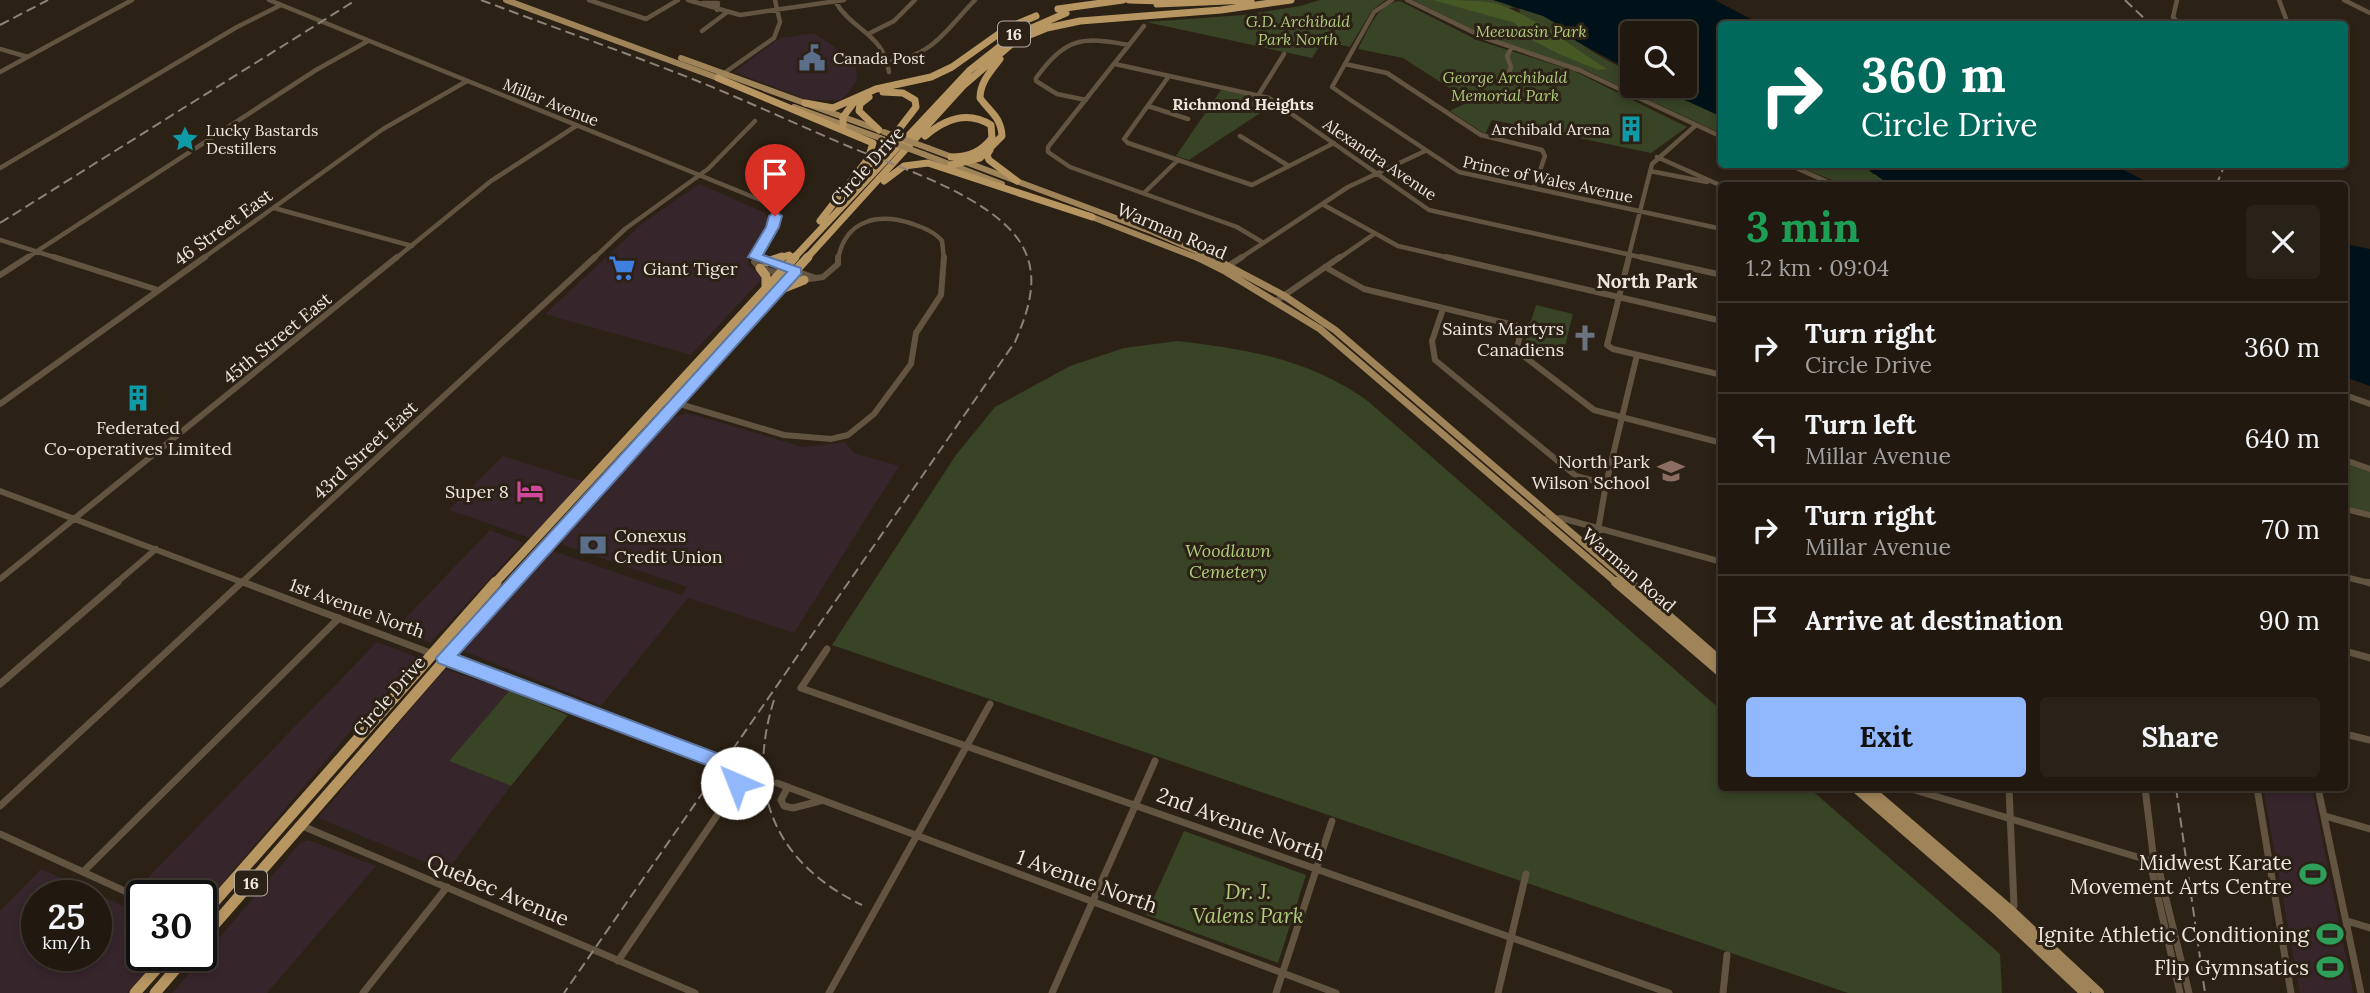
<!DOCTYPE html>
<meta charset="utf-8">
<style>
:root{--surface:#211910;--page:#292219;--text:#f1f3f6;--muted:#a2a09f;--line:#3e3830;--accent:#91b8fd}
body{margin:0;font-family:Lora,serif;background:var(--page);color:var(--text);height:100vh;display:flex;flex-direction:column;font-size:26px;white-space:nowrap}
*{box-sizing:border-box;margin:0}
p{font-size:23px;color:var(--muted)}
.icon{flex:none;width:38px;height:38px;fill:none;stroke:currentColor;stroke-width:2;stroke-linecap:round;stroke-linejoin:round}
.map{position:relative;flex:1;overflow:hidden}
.drawer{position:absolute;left:1718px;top:182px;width:630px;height:609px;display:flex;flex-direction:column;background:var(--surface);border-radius:7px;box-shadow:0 4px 10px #0003,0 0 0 2px var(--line)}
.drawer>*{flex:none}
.hud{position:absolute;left:1718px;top:21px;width:630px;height:147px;border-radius:7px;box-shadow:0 4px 10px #0003,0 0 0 2px var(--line);background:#00695c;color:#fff;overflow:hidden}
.buttons{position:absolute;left:1620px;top:21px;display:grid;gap:14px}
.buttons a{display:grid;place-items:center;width:77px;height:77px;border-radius:7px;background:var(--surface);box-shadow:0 4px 10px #0003,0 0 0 2px var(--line);font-size:35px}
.speed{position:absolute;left:21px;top:880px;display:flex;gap:14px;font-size:35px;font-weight:700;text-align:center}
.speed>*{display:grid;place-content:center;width:91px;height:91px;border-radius:50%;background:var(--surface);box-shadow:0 4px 10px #0003,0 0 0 2px var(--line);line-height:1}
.speed small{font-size:18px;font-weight:400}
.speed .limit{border:4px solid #111;border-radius:10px;background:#fff;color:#111}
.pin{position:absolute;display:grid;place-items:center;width:60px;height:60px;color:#fff;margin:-72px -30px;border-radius:50% 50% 50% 0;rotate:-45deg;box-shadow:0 0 7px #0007}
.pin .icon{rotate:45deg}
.me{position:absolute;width:77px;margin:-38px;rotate:316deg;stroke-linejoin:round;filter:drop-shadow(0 0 5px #0008)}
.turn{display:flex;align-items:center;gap:24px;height:147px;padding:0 28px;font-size:32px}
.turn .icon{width:91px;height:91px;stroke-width:2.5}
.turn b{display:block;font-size:49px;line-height:60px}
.round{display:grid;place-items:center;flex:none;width:74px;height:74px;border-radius:7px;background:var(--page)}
.headline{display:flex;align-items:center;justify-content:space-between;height:119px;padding:0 28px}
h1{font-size:42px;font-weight:800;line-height:52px;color:#1e9e55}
.button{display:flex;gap:14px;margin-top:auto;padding:14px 28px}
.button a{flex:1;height:80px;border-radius:7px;background:var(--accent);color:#111;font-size:28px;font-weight:800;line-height:80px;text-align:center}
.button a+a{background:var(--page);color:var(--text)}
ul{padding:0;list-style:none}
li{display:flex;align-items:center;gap:21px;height:91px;padding:0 28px;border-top:2px solid var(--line)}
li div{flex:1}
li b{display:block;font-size:26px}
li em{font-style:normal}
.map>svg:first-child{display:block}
.commercial{fill:#37252c;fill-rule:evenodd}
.green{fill:#384425}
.forest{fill:#465925}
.water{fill:#001219}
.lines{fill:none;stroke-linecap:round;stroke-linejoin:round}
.minor-far2{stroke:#625440;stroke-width:4.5}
.minor-far1{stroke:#625440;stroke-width:6}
.minor{stroke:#625440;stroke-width:7}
.major-far2{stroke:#a08459;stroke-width:6}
.major-far1{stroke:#a08459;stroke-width:7}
.major{stroke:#a08459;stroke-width:10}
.highway-far2{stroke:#b89662;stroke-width:7}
.highway-far1{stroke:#b89662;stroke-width:9}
.highway{stroke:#b89662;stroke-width:11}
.rail{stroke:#8c8278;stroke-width:2;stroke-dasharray:10 5;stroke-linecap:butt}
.major-bridge{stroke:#a08459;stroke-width:6}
.route{fill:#91b8fd;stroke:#5e78a4;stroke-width:2}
.labels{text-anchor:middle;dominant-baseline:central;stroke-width:6;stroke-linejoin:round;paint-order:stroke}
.far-park-label{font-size:16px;font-style:italic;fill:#afcd7d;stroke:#2c2115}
.shield{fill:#2c2115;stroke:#b4aca2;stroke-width:2}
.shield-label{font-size:16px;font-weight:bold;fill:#efe7df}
.far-poi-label{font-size:16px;fill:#efe7df;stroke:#2c2115;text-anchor:start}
.far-street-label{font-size:16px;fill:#efe7df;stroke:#2c2115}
.far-neighbourhood-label{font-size:16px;font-weight:bold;fill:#efe7df;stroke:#2c2115}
.street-label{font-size:18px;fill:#efe7df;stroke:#2c2115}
.poi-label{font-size:18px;fill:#efe7df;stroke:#2c2115;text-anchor:end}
.park-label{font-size:18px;font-style:italic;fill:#afcd7d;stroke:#2c2115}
.neighbourhood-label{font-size:19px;font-weight:bold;fill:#efe7df;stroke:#2c2115}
.near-street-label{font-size:21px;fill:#efe7df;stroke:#2c2115}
.near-poi-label{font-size:21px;fill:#efe7df;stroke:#2c2115;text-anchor:end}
.near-park-label{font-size:21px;font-style:italic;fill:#afcd7d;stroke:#2c2115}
</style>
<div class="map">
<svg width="2370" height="993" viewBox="0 0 2370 993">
<rect width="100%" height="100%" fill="#2c2115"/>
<path class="commercial" d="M 814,33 L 855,61 L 857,80 L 850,91 L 840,100 L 808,100 L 734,72 L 780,38 Z
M 699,184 L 765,213 L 768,221 L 748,256 L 748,265 L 761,276 L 761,280 L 691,355 L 545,314 L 643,223 Z
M 688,413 L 803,447 L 845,442 L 854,453 L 899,466 L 794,633 L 688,598 L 601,706 L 461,650 L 550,550 L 682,595 L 687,587 L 563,545 L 561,541 L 599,501 L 615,479 L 670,418 Z
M 503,456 L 582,481 L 530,538 L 449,510 Z
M 490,530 L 523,543 L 430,643 L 394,630 Z
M 377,642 L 419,658 L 350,732 L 212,895 L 201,900 L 201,896 L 165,896 L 141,885 Z
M 445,669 L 509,691 L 449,761 L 511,786 L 447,871 L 318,818 Z
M 2263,788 L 2312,788 L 2353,993 L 2300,993 Z
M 308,840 L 376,866 L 267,993 L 172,993 L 300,843 Z
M 41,869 L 142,914 L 142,956 L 160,956 L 127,993 L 0,993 L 0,911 ZM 37,896 L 96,896 L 96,956 L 37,956 Z"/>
<path class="green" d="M 1320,0 L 1386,0 L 1372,10 L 1350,47 L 1323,41 L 1312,58 L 1146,22 L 1243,15 L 1300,6 Z
M 1413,0 L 1500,0 L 1514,8 L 1506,8 L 1516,15 L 1520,12 L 1519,9 C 1546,9 1564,32 1584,46 C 1600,57 1616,65 1633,73 L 1633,86 L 1658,86 L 1722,114 L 1722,134 L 1585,70 L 1486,37 Z
M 1400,1 L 1477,40 L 1574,71 L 1687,127 L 1651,153 L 1492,120 L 1485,134 L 1450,111 L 1470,101 L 1403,58 L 1358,49 C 1368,31 1377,3 1400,1 Z
M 1221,90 L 1256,97 L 1274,104 L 1189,160 L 1176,156 Z
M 1794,165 L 1861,165 L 1867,167 L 1872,174 L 1885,175 L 1896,185 L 1845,185 Z
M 1536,305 L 1573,314 L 1565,346 L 1525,343 L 1529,331 L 1526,325 L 1531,321 Z
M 1178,341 C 1247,349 1312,360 1369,402 L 1722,711 L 1722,788 L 1809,788 L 2000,954 L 2002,993 L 1848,993 L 832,645 L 956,455 L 995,407 L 1070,366 L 1124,348 Z
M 2345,463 L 2370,472 L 2370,512 L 2345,506 Z
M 509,691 L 568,715 L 511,786 L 449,761 Z
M 1184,831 L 1306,875 L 1278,963 L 1146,915 Z"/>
<path class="forest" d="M 1433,0 C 1453,0 1475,0 1494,3 C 1535,15 1571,47 1607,69 L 1598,70 L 1559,54 L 1526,37 L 1515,23 Z"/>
<path class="water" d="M 1493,0 L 1715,0 L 1760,24 L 1722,24 L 1722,117 L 1654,86 L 1685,86 L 1685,33 L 1633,33 L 1633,72 L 1576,41 L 1559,25 L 1543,16 Z
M 1862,165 L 2114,165 L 2153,185 L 1890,185 Z
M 2345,244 L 2370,249 L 2370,386 L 2345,377 Z"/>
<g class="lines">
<path class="minor-far2" d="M 269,0 L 763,201 L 772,208 L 775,216 L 755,259
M 589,0 L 646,19 L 678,0
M 688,0 L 740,15 L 844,0
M 1392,0 L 1374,12 L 1332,87 L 1349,99 L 1459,172 L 1722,229
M 1407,0 L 1485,38 L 1579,70 L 1722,137
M 2177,0 L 2173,17 L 2179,24
M 2279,0 L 2288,24
M 2344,0 L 2370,13
M 835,1 C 853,32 883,32 889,72
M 703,3 L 718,3 L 717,10
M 1144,26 L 1048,147 L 1048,152 L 1070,167 L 1237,227 L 1262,242
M 702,31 L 726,13
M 870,33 L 894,21 L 915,0
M 0,49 L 28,57
M 889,62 C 934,55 945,31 975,0
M 1115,64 L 1269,98 L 1429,210 L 1649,259
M 1345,64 L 1387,73 L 1481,135 L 1542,150 L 1545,156 L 1534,188
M 0,72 L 132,0
M 720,76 L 774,38 L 780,22 L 775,0
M 1169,76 L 1124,139 L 1128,143 L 1252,185 L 1334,143
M 1507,78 L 1511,67 L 1507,56 L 1512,47
M 1259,94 L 1284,54
M 1086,100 L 1057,94 L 1036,81 L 1036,78 C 1066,38 1080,36 1129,45
M 1148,106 L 1188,119
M 1240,136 L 1289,166
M 1657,157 L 1722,186
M 1787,164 L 1837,186
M 0,168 L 237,27 L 281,5
M 1650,171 L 1707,182
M 1144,193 L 1178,160
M 1322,204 L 1398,246 L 1454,259
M 274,208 L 412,246
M 0,240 L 60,259
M 755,257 L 760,259
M 25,259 L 316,70 L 368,41
M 202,259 L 383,129 L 467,81
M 395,259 L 491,181 L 576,126
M 593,259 L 625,229 L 708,169 L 755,121
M 838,259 C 846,218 880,213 913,224 C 924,228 935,232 942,241 L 944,259
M 1239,259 L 1348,187 L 1425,151
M 1338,259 L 1374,234
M 1628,259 L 1652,164 L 1695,126"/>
<path class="minor-far1" d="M 54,257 L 158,290
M 755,257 L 816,278
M 756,257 L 754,262 L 760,268 L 782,274
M 1446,257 L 1722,321
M 1629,257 L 1607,345 L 1613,349 L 1722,375
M 1641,257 L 1722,275
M 1325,267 L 1364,289 L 1518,326 L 1521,331 L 1517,348 L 1521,354 L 1594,410 L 1722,443
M 1225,268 L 1242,257
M 0,275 L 28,257
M 803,280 L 823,277 L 838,264 L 838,257
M 1276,301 L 1340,257
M 1443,309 L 1432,341 L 1435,360 L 1576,476 L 1606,484
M 2345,395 L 2370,404
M 663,399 L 784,435 L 831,439 L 848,435 L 874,414 L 911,364 L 916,333 L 941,295 L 944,257
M 0,404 L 205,257
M 2345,460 L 2370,469
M 0,491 L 247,584
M 2345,509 L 2370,515
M 1543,519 L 1561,518 L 1722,562
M 1591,549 L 1595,548 L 1606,484 L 1637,355
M 2345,577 L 2370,583
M 0,579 L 397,257
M 115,584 L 156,549
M 240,584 L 595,257"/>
<path class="minor" d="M 243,582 L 433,654
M 2367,582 L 2370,583
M 827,649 L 801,688 L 1669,993
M 2345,651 L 2370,658
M 447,659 L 731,767 C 738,774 739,780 735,789 L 618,961
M 0,684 L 118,582
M 2345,734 L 2370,740
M 777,783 L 1336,993
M 788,787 L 781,800 L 784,806 L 793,808 L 820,801
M 1908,788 L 2154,862
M 2009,788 L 2014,906 L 2009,909
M 2145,788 L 2154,862 L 2151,867 L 2180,993
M 2257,788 L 2291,993
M 2318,788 L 2361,993
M 0,806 L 242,582
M 2325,816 L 2370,829
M 300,825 L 695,993
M 0,834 L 142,899
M 2154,862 L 2160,874 L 2189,993
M 83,872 L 339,618
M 2347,921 L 2370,928
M 363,993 L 447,887
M 829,993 L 990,704
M 1052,993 L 1155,761
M 1276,993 L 1332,821
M 1498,993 L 1526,874
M 1723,993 L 1727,955"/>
<path class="major-far2" d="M 506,0 L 723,80
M 681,58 L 879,130
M 794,107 L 880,138
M 928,148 L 1153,232 L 1215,259
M 923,154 L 1002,184
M 1087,215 L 1200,259"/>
<path class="major-far1" d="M 1197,257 L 1223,270 L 1320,329 L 1618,584
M 1211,257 L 1283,295 L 1335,330 L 1631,584"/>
<path class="major" d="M 1616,582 L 1722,673
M 1629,582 L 1722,663
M 1856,788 L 1999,912 L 2085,993
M 1868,788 L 2009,909 L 2099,993"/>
<path class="highway-far2" d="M 1129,0 L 1163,1
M 1157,4 L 1251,0
M 1058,9 L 1123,0
M 718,78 L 873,143 L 868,159 L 820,221
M 869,97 L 860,104 L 859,111 L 879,130
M 805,103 L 833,108 L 876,89 L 931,77 L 952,67 L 1007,28 L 1036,16
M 843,125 L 843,117 L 855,101
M 925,136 C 945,119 967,110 991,125 L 992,138 C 981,152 969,157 951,157
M 990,150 L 987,155 L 989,160 L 1017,181
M 872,164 L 916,107 L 915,100 L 903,93 L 883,92
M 951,165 L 980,158 L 1002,136 C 1001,117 990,112 980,98 C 980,82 991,71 1000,59
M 884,181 L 904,166 L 928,163 L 1092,217
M 777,259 L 789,255
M 793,259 L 970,70 L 1013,36 L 1066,13
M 806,259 L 964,85 L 1015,41 L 1047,28 L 1080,21 L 1221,10 L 1291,0"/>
<path class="highway-far1" d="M 767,262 L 782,257
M 760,268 L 766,276 L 766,287
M 784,288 L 804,280
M 494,584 L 795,257
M 512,584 L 808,257"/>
<path class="highway" d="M 201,917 L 496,582
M 201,940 L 513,582
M 135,993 L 168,956
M 155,993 L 187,956"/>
<path class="rail" d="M 481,0 C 552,27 624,52 695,80 C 747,101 798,125 850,147 C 900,168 990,196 1020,242 C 1041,275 1029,309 1015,342 L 564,993
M 2125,0 L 2150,24
M 0,25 L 48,0
M 2216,186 L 2225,164
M 0,223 L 356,0
M 774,700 C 745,792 775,863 862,905
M 2176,788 L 2205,993"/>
<path class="major-bridge" d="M 884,132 L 928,148
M 880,138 L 923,154"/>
</g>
<path class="route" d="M 775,212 L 782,216 L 779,227 L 763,255 L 801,268 L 801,274 L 458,655 L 738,761 L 747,776 L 744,789 L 737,791 L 731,789 L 725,772 L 438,663 L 436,658 L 787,272 L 748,257 L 766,227 L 769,216 Z"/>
<defs>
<g id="civic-bare" transform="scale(2.1)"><path d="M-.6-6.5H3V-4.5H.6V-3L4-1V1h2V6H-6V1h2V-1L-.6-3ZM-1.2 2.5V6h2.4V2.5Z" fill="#5c6f8a" stroke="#2c2115" stroke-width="2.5" paint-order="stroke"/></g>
<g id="building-bare" transform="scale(2.1)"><path d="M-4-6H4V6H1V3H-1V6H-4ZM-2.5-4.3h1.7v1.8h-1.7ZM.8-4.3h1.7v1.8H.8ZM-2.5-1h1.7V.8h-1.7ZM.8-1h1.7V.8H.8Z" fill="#0f9aa8" stroke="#2c2115" stroke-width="2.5" paint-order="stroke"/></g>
<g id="sight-bare" transform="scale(2.1)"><path d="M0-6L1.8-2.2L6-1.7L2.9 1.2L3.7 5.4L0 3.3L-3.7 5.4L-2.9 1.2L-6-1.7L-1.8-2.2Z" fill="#0f9aa8" stroke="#2c2115" stroke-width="2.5" paint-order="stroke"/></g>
<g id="supermarket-bare" transform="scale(2.1)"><path d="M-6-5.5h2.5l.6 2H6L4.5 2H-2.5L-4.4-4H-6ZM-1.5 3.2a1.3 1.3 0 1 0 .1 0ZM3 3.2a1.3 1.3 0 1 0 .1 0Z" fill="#3f7fe0" stroke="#2c2115" stroke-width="2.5" paint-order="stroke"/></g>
<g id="church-bare" transform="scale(2.1)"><path d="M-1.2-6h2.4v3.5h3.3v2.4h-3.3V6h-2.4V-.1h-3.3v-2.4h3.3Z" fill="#6b7280" stroke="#2c2115" stroke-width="2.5" paint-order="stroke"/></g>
<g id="school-bare" transform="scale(2.1)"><path d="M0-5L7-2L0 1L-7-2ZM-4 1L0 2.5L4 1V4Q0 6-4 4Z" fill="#8d6e63" stroke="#2c2115" stroke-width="2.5" paint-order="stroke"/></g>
<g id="hotel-bare" transform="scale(2.1)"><path d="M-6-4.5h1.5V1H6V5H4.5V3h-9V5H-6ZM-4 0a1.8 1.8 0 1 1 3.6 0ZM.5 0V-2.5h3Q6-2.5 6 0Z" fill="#d1479c" stroke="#2c2115" stroke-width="2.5" paint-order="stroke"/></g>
<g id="bank-bare" transform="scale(2.1)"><path d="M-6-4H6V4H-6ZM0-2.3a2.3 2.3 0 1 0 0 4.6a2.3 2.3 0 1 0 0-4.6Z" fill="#5c6f8a" stroke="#2c2115" stroke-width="2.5" paint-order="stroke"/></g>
<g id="stadium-bare" transform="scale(2.1)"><path d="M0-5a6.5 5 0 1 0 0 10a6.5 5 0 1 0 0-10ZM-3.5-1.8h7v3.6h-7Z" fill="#2e9e5b" stroke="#2c2115" stroke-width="2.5" paint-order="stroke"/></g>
</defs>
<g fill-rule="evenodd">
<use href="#civic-bare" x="812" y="58"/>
<use href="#building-bare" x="1631" y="129"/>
<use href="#sight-bare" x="185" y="139"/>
<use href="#supermarket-bare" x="622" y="268"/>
<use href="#church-bare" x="1585" y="338"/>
<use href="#building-bare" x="138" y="398"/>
<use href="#school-bare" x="1671" y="471"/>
<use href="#hotel-bare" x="530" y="491"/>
<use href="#bank-bare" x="593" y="545"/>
<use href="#stadium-bare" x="2313" y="874"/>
<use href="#stadium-bare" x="2330" y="934"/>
<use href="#stadium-bare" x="2330" y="967"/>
</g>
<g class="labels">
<g class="far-park-label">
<text x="1298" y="21">G.D. Archibald<tspan x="1298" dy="18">Park North</tspan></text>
<text x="1531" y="31">Meewasin Park</text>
<text x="1505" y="77">George Archibald<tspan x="1505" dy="18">Memorial Park</tspan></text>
</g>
<g class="shield">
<rect x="998" y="21.5" width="32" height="25" rx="5"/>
<rect x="235" y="870.5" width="32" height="25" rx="5"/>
</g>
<g class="shield-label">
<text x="1014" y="34">16</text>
<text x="251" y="883">16</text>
</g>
<g class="far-poi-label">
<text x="833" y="58">Canada Post</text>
<text x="1610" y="129" text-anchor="end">Archibald Arena</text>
<text x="206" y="130">Lucky Bastards<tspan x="206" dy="18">Destillers</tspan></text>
</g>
<g class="far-street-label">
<text transform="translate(551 102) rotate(22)">Millar Avenue</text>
<text transform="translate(1380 159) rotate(34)">Alexandra Avenue</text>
<text transform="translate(1548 179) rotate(12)">Prince of Wales Avenue</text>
</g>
<g class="far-neighbourhood-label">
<text x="1243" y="104">Richmond Heights</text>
</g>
<g class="street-label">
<text transform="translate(867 166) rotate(-48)">Circle Drive</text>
<text transform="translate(223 227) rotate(-36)">46 Street East</text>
<text transform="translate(1172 231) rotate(23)">Warman Road</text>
<text transform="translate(277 338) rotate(-39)">45th Street East</text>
<text transform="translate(365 450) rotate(-43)">43rd Street East</text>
<text transform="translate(1629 570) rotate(41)">Warman Road</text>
<text transform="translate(357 608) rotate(20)">1st Avenue North</text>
<text transform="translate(389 696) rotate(-49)">Circle Drive</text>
</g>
<g class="poi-label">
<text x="643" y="268" text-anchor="start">Giant Tiger</text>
<text x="1564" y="328">Saints Martyrs<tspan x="1564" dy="21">Canadiens</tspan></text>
<text x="138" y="427" text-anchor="middle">Federated<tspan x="138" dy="21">Co-operatives Limited</tspan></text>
<text x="1650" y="461">North Park<tspan x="1650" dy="21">Wilson School</tspan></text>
<text x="509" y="491">Super 8</text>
<text x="614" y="535" text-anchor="start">Conexus<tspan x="614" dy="21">Credit Union</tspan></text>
</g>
<g class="park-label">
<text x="1228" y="550">Woodlawn<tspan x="1228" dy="21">Cemetery</tspan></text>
</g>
<g class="neighbourhood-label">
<text x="1647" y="281">North Park</text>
</g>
<g class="near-street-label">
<text transform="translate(1241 824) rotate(20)">2nd Avenue North</text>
<text transform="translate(1087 881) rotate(20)">1 Avenue North</text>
<text transform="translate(498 890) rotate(23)">Quebec Avenue</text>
</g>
<g class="near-poi-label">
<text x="2292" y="862">Midwest Karate<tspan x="2292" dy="24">Movement Arts Centre</tspan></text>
<text x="2309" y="934">Ignite Athletic Conditioning</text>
<text x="2309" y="967">Flip Gymnsatics</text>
</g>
<g class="near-park-label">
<text x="1248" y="891">Dr. J.<tspan x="1248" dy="24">Valens Park</tspan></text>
</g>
</g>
</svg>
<div class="buttons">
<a><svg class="icon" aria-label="search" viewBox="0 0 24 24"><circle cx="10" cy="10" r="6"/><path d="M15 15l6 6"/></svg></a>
</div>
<div class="speed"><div>25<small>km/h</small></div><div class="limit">30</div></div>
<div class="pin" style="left:775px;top:216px;background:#d93025"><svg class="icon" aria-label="arrive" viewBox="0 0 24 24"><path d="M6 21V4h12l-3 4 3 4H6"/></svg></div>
<svg class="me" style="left:737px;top:783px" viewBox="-20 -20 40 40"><circle r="19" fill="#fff"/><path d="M0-13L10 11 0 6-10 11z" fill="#91b8fd"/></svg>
<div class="hud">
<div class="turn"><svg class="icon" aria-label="right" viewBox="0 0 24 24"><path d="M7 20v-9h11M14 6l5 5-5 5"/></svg><div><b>360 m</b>Circle Drive</div></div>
</div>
<section class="drawer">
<div class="headline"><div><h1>3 min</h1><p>1.2 km · 09:04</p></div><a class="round"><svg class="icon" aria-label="close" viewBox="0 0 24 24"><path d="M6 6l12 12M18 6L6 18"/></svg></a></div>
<ul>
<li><svg class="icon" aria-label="right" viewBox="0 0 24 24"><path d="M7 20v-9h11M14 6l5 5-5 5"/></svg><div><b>Turn right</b><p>Circle Drive</p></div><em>360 m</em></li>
<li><svg class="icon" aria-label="left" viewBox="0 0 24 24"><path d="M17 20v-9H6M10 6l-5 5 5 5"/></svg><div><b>Turn left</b><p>Millar Avenue</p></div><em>640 m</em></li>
<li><svg class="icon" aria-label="right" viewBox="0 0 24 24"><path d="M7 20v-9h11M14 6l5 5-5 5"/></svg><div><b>Turn right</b><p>Millar Avenue</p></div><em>70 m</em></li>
<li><svg class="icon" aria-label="arrive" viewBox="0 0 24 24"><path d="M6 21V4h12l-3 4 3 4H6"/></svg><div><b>Arrive at destination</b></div><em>90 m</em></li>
</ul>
<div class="button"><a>Exit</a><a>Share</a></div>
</section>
</div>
